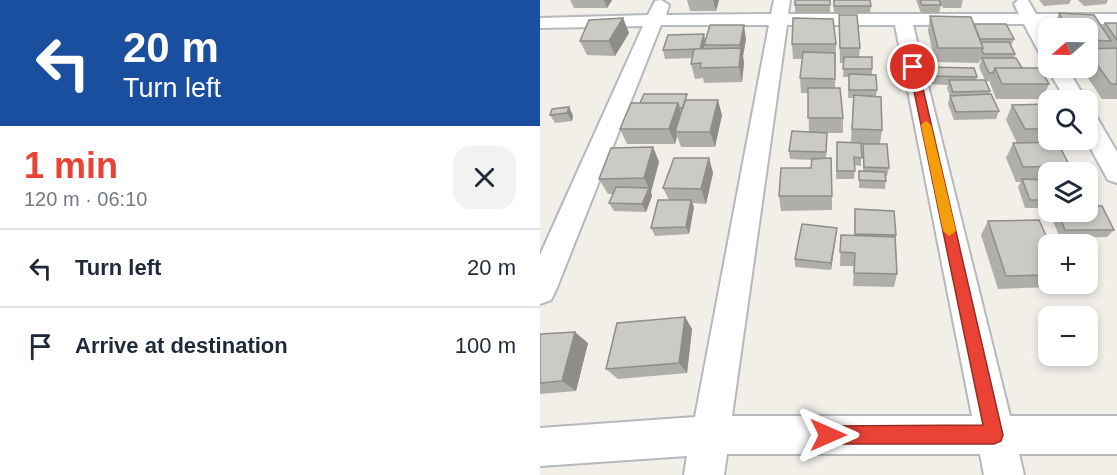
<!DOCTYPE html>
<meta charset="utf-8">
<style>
:root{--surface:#fff;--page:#f2f2f3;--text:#1f2937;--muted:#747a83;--line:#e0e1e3;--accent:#ea4335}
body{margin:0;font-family:Helvetica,sans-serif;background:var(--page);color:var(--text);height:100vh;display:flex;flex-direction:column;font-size:22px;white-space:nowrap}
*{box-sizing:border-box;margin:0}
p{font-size:20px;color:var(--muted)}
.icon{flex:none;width:33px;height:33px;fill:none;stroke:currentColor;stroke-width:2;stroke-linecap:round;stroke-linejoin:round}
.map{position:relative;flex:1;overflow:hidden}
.drawer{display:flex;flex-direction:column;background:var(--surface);width:540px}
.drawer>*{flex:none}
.guide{background:#1a4fa0;color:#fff;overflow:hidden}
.needle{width:39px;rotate:250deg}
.controls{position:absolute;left:498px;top:18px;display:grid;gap:12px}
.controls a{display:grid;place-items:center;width:60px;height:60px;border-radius:12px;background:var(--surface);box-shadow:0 3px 9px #0003;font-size:30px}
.pin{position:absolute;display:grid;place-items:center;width:51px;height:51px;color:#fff;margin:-26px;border:3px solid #fff;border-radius:50%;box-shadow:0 2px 6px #0007}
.me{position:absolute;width:66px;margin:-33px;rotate:90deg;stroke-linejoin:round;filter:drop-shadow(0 0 4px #0008)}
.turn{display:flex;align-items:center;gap:21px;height:126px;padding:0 24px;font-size:27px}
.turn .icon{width:78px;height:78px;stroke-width:2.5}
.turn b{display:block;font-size:42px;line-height:51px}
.round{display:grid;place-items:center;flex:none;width:63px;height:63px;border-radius:18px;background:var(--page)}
.summary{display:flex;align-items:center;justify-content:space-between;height:102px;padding:0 24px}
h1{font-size:36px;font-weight:800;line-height:45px;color:var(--accent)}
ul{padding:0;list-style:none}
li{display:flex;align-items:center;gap:18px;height:78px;padding:0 24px;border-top:2px solid var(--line)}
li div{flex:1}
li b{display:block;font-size:22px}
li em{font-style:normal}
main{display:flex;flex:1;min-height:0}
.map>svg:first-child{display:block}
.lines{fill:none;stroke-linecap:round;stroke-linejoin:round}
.street-casing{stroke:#b5b8bc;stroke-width:4}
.street{fill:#fff;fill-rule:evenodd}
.wall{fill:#afaea9}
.shaded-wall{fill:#8f8d8a}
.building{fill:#cccac5;stroke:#8f8d8a;stroke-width:1.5}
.route{fill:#ea4335;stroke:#982c22;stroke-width:1.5}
.slow{fill:#f59e0b}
</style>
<main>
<section class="drawer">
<div class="guide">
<div class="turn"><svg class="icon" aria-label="left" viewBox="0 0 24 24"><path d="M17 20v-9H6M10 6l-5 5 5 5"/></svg><div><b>20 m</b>Turn left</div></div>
</div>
<div class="summary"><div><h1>1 min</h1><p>120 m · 06:10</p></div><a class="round"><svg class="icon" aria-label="close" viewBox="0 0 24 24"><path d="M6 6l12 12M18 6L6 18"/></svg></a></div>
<ul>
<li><svg class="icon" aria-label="left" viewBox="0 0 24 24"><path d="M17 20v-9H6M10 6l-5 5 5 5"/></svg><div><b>Turn left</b></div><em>20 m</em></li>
<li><svg class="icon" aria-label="arrive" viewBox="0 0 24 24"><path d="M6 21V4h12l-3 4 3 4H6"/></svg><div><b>Arrive at destination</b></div><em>100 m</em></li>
</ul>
</section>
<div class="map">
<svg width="577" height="475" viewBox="0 0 577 475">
<rect width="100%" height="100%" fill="#f1efe8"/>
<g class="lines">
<g class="street-casing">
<path id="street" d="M 121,0 L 129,5 L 126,15 L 231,14 L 234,0 L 250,0 L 248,14 L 479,14 L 474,4 L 478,0 L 488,0 L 496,14 L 577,14 L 577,24 L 502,24 L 508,36 L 508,58 L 501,56 L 484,24 L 373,25 L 470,416 L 577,416 L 577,454 L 479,454 L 484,475 L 444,475 L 440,454 L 187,454 L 184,475 L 144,475 L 147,456 L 0,466 L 0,428 L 155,417 L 229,25 L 121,25 L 16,290 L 11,300 L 0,304 L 0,255 L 103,26 L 0,28 L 0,18 L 108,15 L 115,1 ZM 247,25 L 355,25 L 432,416 L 192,416 Z
M 508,66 L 527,68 L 546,100 L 526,100 L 507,68 Z
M 548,114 L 556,116 L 577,152 L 577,183 L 568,180 L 546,140 Z"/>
</g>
<use href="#street" class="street"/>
</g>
<path class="wall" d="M 30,0 L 72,0 L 67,8 L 34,8 Z
M 147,0 L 179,0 L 176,11 L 150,11 Z
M 290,0 L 290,13 L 255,13 L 255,5 Z
M 293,0 L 330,0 L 331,6 L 330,13 L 294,14 Z
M 376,0 L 399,0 L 401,5 L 399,13 L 381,13 Z
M 399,0 L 423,0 L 421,8 L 403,8 Z
M 499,0 L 531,0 L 529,4 L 504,6 Z
M 538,0 L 568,0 L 566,4 L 544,6 Z
M 519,13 L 562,28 L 565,23 L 577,23 L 577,99 L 562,99 L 541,68 L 548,68 L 548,28 L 513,28 Z
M 299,15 L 320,48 L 319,57 L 332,69 L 332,75 L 337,90 L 336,96 L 342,130 L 340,144 L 349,168 L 347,176 L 346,176 L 345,189 L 319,188 L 319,171 L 323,171 L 323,145 L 321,145 L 321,166 L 315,165 L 314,179 L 296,179 L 297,142 L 311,143 L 313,98 L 308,98 L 309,77 L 303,77 L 304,63 L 300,63 Z
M 390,16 L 434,24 L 474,39 L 471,46 L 475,54 L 474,58 L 482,68 L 509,84 L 502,99 L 456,99 L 450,83 L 450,81 L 446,82 L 450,91 L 449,95 L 459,111 L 456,119 L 414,120 L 408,104 L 410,96 L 407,88 L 408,85 L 387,84 L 386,75 L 388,67 L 437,77 L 436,80 L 445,80 L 439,67 L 441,61 L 440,59 L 439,63 L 395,62 L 388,31 Z
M 83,18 L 89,33 L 75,56 L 47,55 L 40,41 Z
M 164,34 L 165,41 L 206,39 L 203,56 L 204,63 L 202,82 L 164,83 L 163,78 L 155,79 L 151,64 L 152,58 L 125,59 L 123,50 Z
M 252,44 L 296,44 L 295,88 L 303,118 L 303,133 L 287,133 L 286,158 L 292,196 L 292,210 L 241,211 L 239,196 L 271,168 L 272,160 L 250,159 L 249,151 L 269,132 L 268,93 L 261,93 L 260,78 L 263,59 L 253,59 Z
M 149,100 L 182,115 L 175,147 L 141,147 L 137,136 L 135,144 L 87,144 L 80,129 Z
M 508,104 L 508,140 L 519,140 L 518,142 L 530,166 L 526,172 L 508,172 L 508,208 L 485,208 L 478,187 L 481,182 L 476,182 L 466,158 L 473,143 L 477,143 L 466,120 L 472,105 Z
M 29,107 L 33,116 L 32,121 L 15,123 L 10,115 Z
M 113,147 L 119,162 L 111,192 L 112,196 L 106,212 L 74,211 L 69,203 L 74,194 L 68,194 L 59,179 Z
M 169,158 L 173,173 L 166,204 L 152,203 L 154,207 L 149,234 L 115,236 L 111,228 L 129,200 L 123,188 Z
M 315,209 L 356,235 L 357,274 L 354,287 L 313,286 L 314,266 L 300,266 L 301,235 L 314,235 Z
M 512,212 L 548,212 L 574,230 L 567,237 L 520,238 L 510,214 Z
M 448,221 L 508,244 L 508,284 L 515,284 L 512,287 L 458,289 L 441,235 Z
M 297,228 L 296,236 L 291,270 L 255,267 L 255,259 Z
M 145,317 L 152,329 L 147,373 L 78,379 L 66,369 Z
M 0,334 L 48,343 L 36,391 L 0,394 Z"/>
<path class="shaded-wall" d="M 64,0 L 72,0 L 67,8 Z
M 173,0 L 179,0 L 176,11 Z
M 83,18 L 89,33 L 75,56 L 69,41 Z
M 204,25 L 206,39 L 203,56 L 204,63 L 202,82 L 199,67 L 201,52 L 200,45 Z
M 164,34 L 165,42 L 164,45 L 164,47 L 161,58 L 159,50 Z
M 178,100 L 182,115 L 175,147 L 170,132 Z
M 138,103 L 142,118 L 135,132 L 137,136 L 135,144 L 129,129 Z
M 29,107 L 33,116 L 32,121 L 27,113 Z
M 113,147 L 119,162 L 111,192 L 112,196 L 106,212 L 102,204 L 109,188 L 104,178 Z
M 169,158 L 173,173 L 166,204 L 161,189 Z
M 151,200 L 154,207 L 149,234 L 146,227 Z
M 297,228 L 296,236 L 291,270 L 291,263 Z
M 145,317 L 152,329 L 147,373 L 139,363 Z
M 35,332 L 48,343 L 36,391 L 22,381 Z"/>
<path class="building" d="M 255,0 L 290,0 L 290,5 L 255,5 Z
M 294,0 L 330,0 L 331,6 L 294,6 Z
M 380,0 L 399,0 L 401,5 L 382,5 Z
M 519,13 L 554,15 L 571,41 L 548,40 L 548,28 L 527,28 Z
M 299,15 L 317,15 L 320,48 L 300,48 Z
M 390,16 L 431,17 L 443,48 L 398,48 Z
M 83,18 L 69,41 L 40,41 L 49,20 Z
M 253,18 L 293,19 L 296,44 L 252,44 Z
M 565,23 L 577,23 L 577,40 Z
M 434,24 L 466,24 L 474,39 L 440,39 Z
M 170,25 L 204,25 L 200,45 L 164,45 Z
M 164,34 L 160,49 L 123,50 L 128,35 Z
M 441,42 L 469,42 L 475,54 L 444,54 L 442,51 L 443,48 Z
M 201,48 L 199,67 L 160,68 L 161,63 L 151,64 L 154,49 Z
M 577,48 L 577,84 L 571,84 L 548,52 L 548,49 Z
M 263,52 L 295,53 L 295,79 L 260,78 Z
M 304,57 L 332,57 L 332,69 L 303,69 Z
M 442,58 L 476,58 L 482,68 L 455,68 L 453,73 L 449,73 Z
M 388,67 L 434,68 L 437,77 L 389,76 Z
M 455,68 L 500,68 L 509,84 L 462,84 Z
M 309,74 L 336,75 L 337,90 L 309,90 Z
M 409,80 L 445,80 L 450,91 L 413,92 Z
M 268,88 L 300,88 L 303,118 L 268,118 Z
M 104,94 L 147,94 L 143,108 L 139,108 L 138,103 L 100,103 Z
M 451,94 L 459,111 L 416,112 L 410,96 Z
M 314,95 L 341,97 L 342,130 L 312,129 Z
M 145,100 L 178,100 L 170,132 L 135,132 Z
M 91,103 L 138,103 L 129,129 L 80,129 Z
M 508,104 L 508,129 L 485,129 L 472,105 Z
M 29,107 L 27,113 L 10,115 L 12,109 Z
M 252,131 L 287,133 L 286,152 L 249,151 Z
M 297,142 L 321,143 L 322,158 L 314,157 L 315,171 L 297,171 Z
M 517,142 L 530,166 L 483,167 L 473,143 Z
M 323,144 L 347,144 L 349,168 L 324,167 Z
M 113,147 L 104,178 L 59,179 L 71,148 Z
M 134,158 L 169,158 L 161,189 L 123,188 Z
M 291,158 L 292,196 L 239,196 L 241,168 L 271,168 L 272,159 Z
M 319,171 L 345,172 L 346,181 L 319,180 Z
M 482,179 L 507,180 L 508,182 L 508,200 L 490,200 Z
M 76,187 L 109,188 L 102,204 L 69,203 Z
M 118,200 L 151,200 L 146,227 L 111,228 Z
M 548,206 L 562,206 L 574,230 L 525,230 L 518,212 L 548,212 Z
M 315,209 L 354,211 L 356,235 L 315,234 Z
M 499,220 L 510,244 L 508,244 L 508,275 L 466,276 L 448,221 Z
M 262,224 L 297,228 L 291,263 L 255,259 Z
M 301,235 L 355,237 L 357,274 L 314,273 L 315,253 L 300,252 Z
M 145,317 L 139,363 L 66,369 L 77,323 Z
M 35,332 L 22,381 L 0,383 L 0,334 Z"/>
<path class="route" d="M 373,64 L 378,67 L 463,435 L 461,441 L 454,444 L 288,444 L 281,441 L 279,435 L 281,428 L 288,426 L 443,425 L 369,67 Z"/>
<path class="slow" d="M 386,121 L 391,125 L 416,231 L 409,236 L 403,231 L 381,125 Z"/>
</svg>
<div class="controls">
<a><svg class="needle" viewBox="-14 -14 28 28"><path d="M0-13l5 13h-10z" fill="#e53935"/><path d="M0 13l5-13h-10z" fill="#747a83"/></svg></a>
<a><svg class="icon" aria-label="search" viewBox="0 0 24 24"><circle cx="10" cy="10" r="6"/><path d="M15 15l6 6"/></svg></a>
<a><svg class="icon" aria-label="layers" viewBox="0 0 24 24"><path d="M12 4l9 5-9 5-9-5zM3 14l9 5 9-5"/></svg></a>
<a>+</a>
<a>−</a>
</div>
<div class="pin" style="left:373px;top:67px;background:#d93025"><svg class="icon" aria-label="arrive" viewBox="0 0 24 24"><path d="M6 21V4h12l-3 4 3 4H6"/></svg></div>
<svg class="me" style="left:288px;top:435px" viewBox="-20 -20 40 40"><path d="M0-17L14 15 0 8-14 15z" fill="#ea4335" stroke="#fff" stroke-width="4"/></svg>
</div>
</main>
